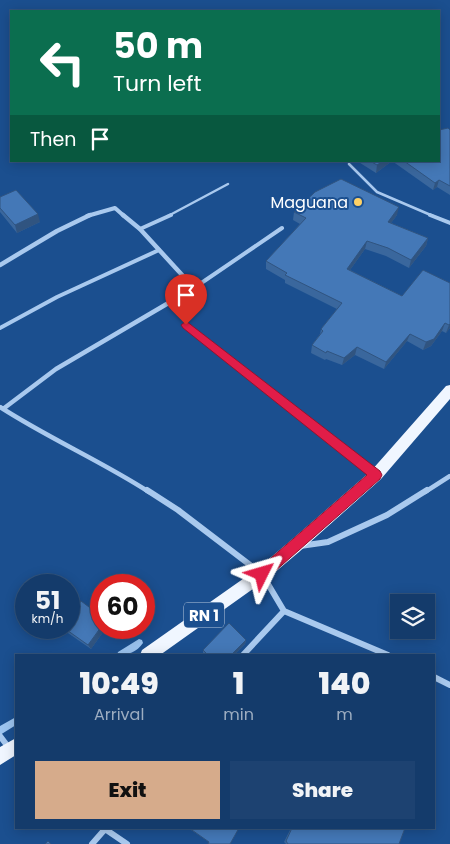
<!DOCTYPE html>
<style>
:root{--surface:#143b6b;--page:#1d4271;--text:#f1f3f6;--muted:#9dadc1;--line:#33557e;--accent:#d6ab8b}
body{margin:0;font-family:Poppins,sans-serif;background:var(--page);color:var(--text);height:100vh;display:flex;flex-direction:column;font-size:19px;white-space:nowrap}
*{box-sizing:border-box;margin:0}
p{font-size:16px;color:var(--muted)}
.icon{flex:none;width:28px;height:28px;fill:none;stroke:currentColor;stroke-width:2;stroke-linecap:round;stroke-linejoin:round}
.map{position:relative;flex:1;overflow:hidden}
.panel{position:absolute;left:15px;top:654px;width:420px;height:175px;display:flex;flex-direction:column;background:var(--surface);border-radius:0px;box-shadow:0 2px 12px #0003,0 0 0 1px var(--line)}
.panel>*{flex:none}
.top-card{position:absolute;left:10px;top:10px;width:430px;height:152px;border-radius:0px;box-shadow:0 2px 12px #0003,0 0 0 1px var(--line);background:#0b6e4f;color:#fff;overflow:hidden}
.tools{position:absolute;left:390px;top:594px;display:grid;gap:10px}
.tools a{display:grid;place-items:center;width:45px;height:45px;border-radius:0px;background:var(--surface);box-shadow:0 2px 12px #0003,0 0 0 1px var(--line);font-size:25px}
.speed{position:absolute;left:15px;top:574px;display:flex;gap:10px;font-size:25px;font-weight:700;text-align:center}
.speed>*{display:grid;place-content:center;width:65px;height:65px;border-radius:50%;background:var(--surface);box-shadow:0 2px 12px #0003,0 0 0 1px var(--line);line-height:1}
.speed small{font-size:12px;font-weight:400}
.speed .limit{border:8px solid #d22;background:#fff;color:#111}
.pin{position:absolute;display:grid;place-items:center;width:42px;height:42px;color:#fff;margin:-51px -21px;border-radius:50% 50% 50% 0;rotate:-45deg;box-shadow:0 0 5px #0007}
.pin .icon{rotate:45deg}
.me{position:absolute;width:55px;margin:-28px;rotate:50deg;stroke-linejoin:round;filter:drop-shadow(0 0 4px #0008)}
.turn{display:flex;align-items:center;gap:18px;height:105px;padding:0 20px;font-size:22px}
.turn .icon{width:65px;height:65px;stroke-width:2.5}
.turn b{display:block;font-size:35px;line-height:42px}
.then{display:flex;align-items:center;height:48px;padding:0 20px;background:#0003;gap:10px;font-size:19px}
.eta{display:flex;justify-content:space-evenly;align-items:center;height:85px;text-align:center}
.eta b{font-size:30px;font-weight:800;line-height:35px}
.cta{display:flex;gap:10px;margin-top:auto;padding:10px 20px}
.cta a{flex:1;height:58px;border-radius:0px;background:var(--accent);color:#111;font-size:20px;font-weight:800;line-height:58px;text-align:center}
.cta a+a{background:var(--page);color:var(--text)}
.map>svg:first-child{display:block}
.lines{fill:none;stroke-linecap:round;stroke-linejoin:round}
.stream{fill:#9cc4f0;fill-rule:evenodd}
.service-far1{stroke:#a9c9ee;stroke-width:2.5}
.service{stroke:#a9c9ee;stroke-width:4}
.minor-far2{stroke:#a9c9ee;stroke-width:4}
.minor-far1{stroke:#a9c9ee;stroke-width:4.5}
.minor{stroke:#a9c9ee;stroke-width:6}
.primary{fill:#f0f6ff;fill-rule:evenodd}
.wall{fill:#3a679d}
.shaded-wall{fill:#305480}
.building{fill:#4478b7;stroke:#305480}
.route{fill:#e11d48;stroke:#92132f}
.poi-dot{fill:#ffd166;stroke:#1b4f8f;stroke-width:2}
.labels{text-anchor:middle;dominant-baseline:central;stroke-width:4;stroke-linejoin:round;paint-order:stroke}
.shield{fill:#1b4f8f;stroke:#bbcadd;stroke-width:1}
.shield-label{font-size:15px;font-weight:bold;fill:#fff}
.poi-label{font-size:16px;fill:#fff;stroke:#1b4f8f;text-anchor:end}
</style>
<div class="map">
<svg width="450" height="844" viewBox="0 0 450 844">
<rect width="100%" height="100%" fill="#1b4f8f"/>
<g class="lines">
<path class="stream" d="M 139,639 L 142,640 L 143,643 C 137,652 128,655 117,655 L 118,652 Z
M 16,717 L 16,725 L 0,735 L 0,726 Z"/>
<path class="service-far1" d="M 349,164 L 377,192 L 433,216
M 168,216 L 228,184"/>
<path class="service" d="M 430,215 L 450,223
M 140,229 L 171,215
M 194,288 L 282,228
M 186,325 L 374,474
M 0,328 L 57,297 L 159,250"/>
<path class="minor-far2" d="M 87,216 L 115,208 L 124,216"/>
<path class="minor-far1" d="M 0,265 L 57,231 L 90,215
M 0,407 C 48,438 101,461 149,492
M 3,409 L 56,369 L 194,288 L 140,229 L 123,215
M 425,492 L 450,476"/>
<path class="minor" d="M 147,490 L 178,510 L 262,574 L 284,611 L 243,655
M 300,546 L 328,542 L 387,515 L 427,490
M 284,611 L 388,655
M 434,677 L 450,685
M 0,736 L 9,748
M 105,829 L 127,844
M 92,844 L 106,828"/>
<path class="primary" d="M 450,385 L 450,399 L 381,479 L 299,552 L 267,579 L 160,655 L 140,655 L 142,650 L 257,569 L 289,542 L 371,471 L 446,386 Z
M 16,738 L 16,755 L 0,765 L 0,747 Z"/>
</g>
<path class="wall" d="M 450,130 L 450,195 L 437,187 L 433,190 L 392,161 L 376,173 L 357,161 L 439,161 Z
M 0,197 L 40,222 L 17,233 L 0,212 Z
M 294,212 L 397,215 L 391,223 L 428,238 L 426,246 L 409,268 L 386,256 L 365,249 L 350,270 L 402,296 L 450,283 L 450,328 L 446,333 L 442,331 L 431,346 L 423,350 L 407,341 L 384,369 L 355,355 L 342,365 L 326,359 L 325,360 L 311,353 L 312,345 L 320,334 L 321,329 L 337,309 L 285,283 L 285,280 L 266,269 L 266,261 L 300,224 L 293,220 Z
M 63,628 L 106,628 L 91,649 L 65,631 Z
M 246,640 L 245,644 L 234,655 L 205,655 L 203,653 L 203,650 Z
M 188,828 L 239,828 L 230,844 L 208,844 L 209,842 Z
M 291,828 L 405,828 L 399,844 L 286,844 L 284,842 Z"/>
<path class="shaded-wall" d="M 383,161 L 392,161 L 376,173 L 377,165 Z
M 439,180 L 437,187 L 433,190 L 435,183 Z
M 399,207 L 397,215 L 386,230 L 388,222 Z
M 38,214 L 40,222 L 17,233 L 15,225 Z
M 428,238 L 426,246 L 409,268 L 411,260 Z
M 367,241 L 365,249 L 345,277 L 347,269 Z
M 445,323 L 442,331 L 431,346 L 423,350 L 426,342 Z
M 450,324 L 450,328 L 446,333 L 449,325 Z
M 410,334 L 407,341 L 384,369 L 386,362 Z
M 357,347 L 355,355 L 342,365 L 344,358 Z
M 101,628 L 106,628 L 91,649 L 88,645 Z
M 246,640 L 245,644 L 234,655 L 231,655 Z"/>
<path class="building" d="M 448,128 L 450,130 L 450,186 L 439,180 L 435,183 L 404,161 L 439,161 L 439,130 Z
M 370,161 L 383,161 L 377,165 Z
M 341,179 L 399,207 L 388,222 L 428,238 L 411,260 L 388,248 L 367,241 L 347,269 L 402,296 L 423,270 L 450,283 L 450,324 L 449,325 L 445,323 L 434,339 L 426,342 L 410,334 L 386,362 L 357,347 L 344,358 L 327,351 L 326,353 L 312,345 L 323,331 L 321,329 L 342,303 L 285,275 L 287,273 L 266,261 L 306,218 L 294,212 L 315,192 Z
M 16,190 L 38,214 L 15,225 L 0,208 L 0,197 Z
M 81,601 L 101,616 L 101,627 L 88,645 L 64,628 L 69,628 L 69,618 Z
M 229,623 L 246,640 L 231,655 L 208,655 L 203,650 Z
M 189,828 L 239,828 L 230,844 L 208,844 L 209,842 Z
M 292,828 L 405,828 L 399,844 L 288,844 L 286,841 Z
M 48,841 L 51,844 L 45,844 Z"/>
<path class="route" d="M 186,321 L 380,471 L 382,475 L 380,479 L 266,579 L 262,581 L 257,579 L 255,574 L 257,570 L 367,475 L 183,328 L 181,325 Z"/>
<circle class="poi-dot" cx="358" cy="202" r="5"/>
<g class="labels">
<rect class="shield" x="184" y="602.5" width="40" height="25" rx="4"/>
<g class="shield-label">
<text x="204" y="615">RN 1</text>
</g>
<g class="poi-label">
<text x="348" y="202">Maguana</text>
</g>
</g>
</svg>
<div class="tools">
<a><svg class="icon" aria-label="layers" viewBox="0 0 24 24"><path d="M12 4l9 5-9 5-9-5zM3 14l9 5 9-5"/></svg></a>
</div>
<div class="speed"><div>51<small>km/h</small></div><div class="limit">60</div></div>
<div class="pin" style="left:186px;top:325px;background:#d93025"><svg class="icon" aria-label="arrive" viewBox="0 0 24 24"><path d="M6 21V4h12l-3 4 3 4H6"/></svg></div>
<svg class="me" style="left:262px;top:574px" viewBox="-20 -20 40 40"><path d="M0-17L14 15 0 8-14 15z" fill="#e11d48" stroke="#fff" stroke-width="4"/></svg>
<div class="top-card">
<div class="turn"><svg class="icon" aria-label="left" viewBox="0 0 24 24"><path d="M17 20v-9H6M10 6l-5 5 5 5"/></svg><div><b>50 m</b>Turn left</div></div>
<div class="then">Then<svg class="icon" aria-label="arrive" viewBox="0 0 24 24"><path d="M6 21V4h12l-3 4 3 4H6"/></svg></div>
</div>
<section class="panel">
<div class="eta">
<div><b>10:49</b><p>Arrival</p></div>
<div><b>1</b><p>min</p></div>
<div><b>140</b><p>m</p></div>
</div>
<div class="cta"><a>Exit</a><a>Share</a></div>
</section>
</div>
